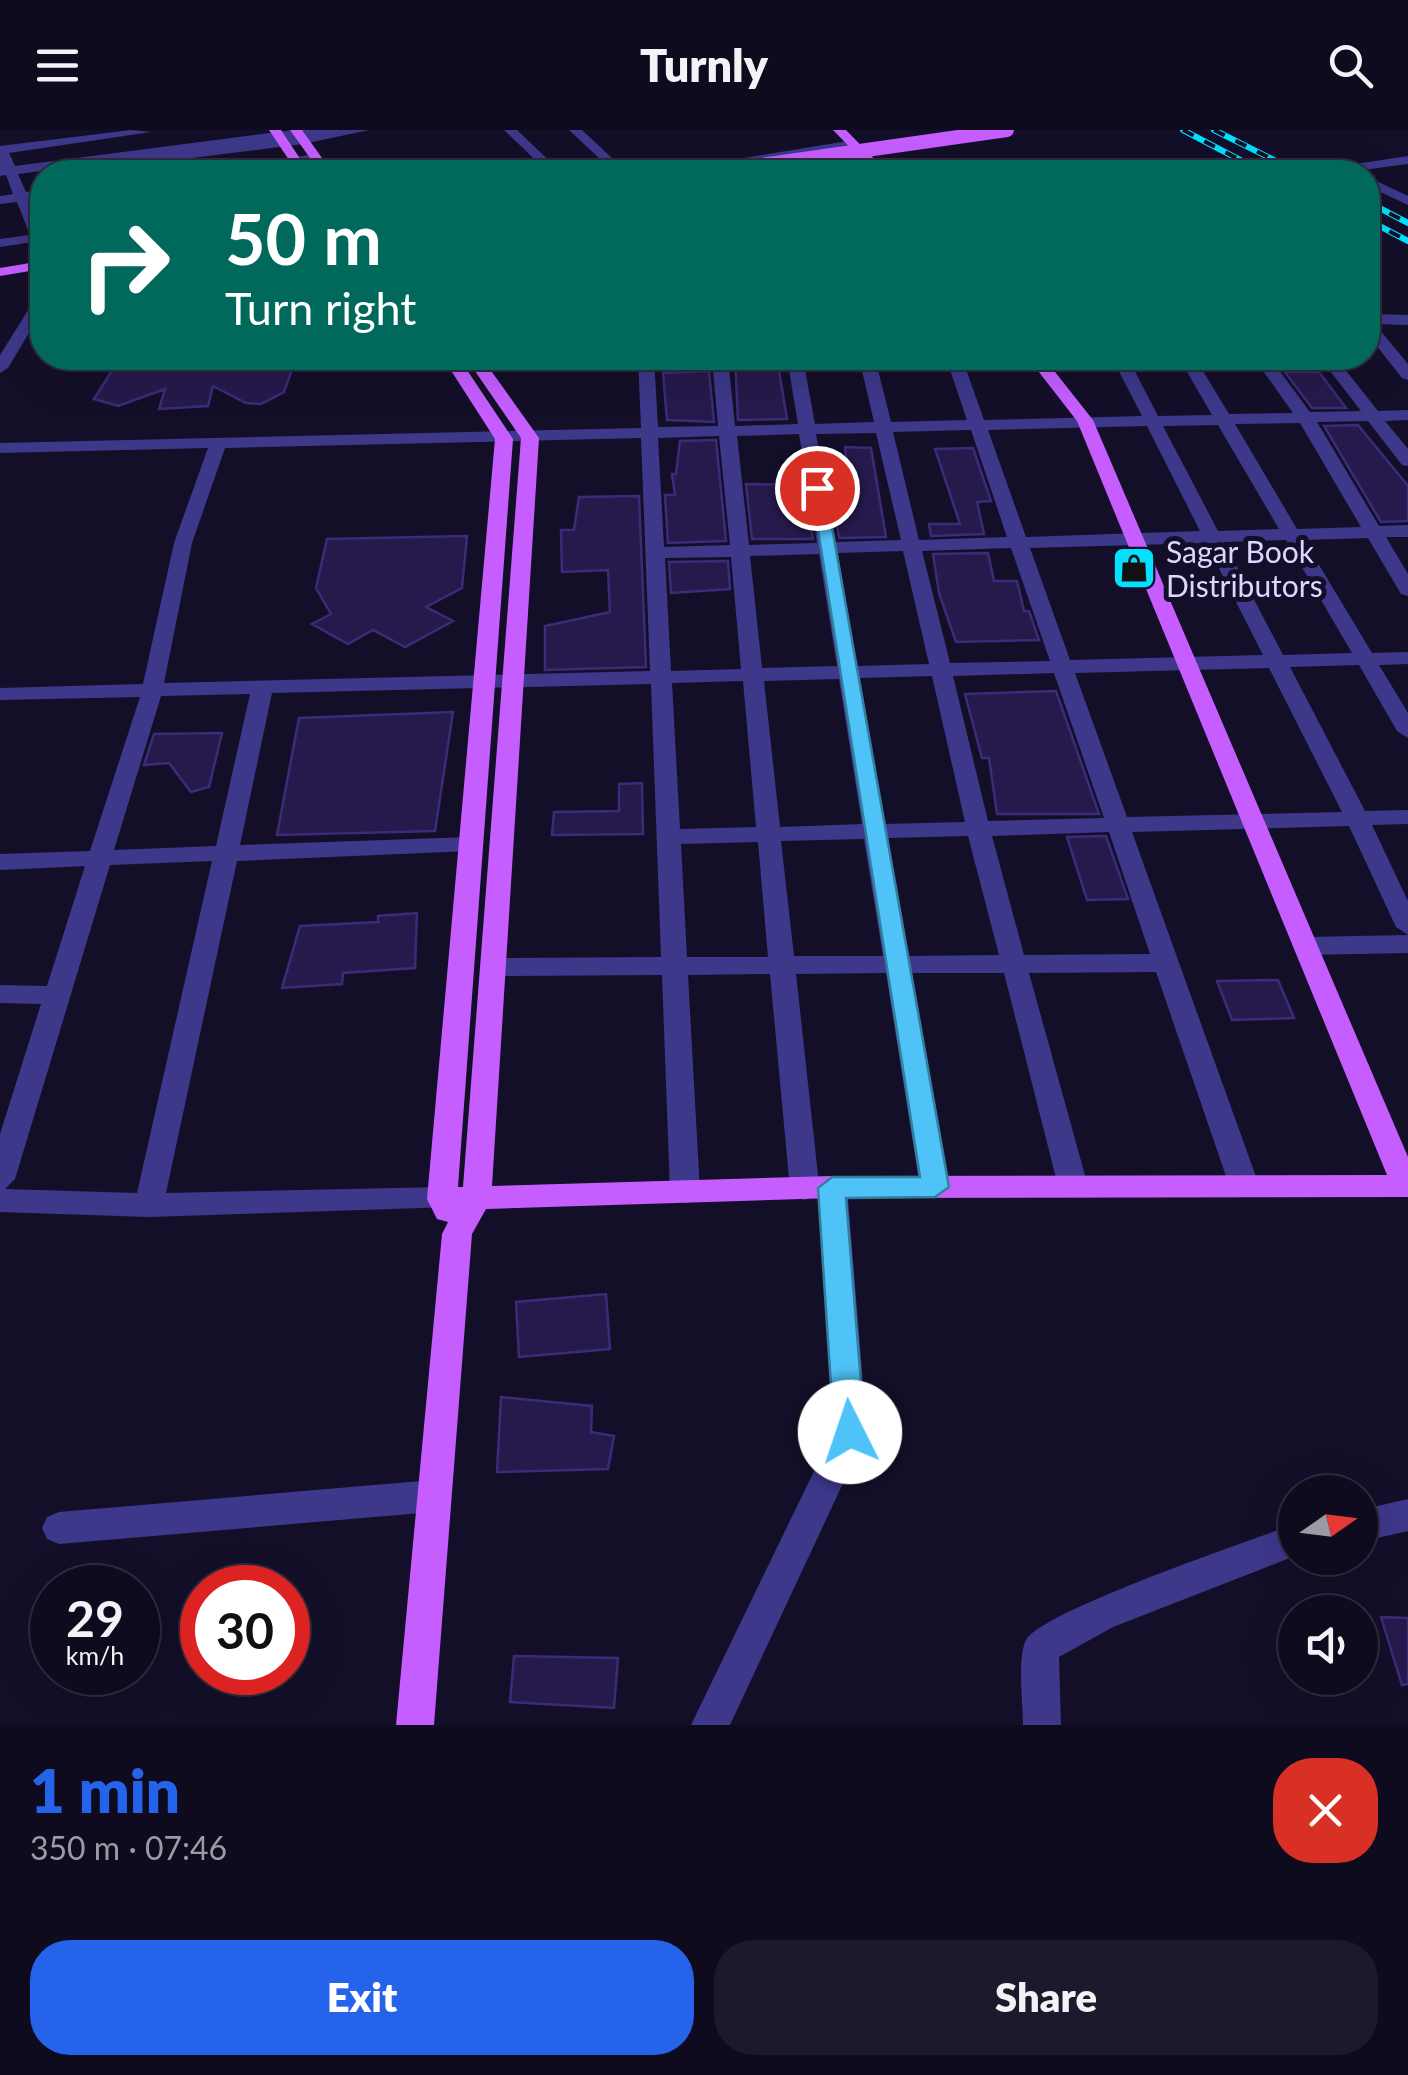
<!DOCTYPE html>
<meta charset="utf-8">
<style>
:root{--surface:#0f0b1f;--page:#1d192c;--text:#f1f3f6;--muted:#9b9ba4;--line:#2f2b3d;--accent:#2563eb}
body{margin:0;font-family:Lato,sans-serif;background:var(--page);color:var(--text);height:100vh;display:flex;flex-direction:column;font-size:38px;white-space:nowrap}
*{box-sizing:border-box;margin:0}
p{font-size:32px;color:var(--muted)}
.icon{flex:none;width:55px;height:55px;fill:none;stroke:currentColor;stroke-width:2;stroke-linecap:round;stroke-linejoin:round}
.map{position:relative;height:1595px;overflow:hidden}
.sheet{display:flex;flex-direction:column;background:var(--surface);flex:1}
.sheet>*{flex:none}
.top-card{position:absolute;left:30px;top:30px;width:1350px;height:210px;border-radius:40px;box-shadow:0 10px 40px #0002,0 0 0 2px var(--line);background:#00695c;color:#fff;overflow:hidden}
.needle{width:65px;rotate:76deg}
.controls{position:absolute;left:1278px;top:1345px;display:grid;gap:20px}
.controls a{display:grid;place-items:center;width:100px;height:100px;border-radius:50%;background:var(--surface);box-shadow:0 10px 40px #0002,0 0 0 2px var(--line);font-size:50px}
.speed{position:absolute;left:30px;top:1435px;display:flex;gap:20px;font-size:50px;font-weight:700;text-align:center}
.speed>*{display:grid;place-content:center;width:130px;height:130px;border-radius:50%;background:var(--surface);box-shadow:0 10px 40px #0002,0 0 0 2px var(--line);line-height:1}
.speed small{font-size:25px;font-weight:400}
.speed .limit{border:15px solid #d22;background:#fff;color:#111}
.pin{position:absolute;display:grid;place-items:center;width:85px;height:85px;color:#fff;margin:-42px;border:5px solid #fff;border-radius:50%;box-shadow:0 2px 10px #0007}
.me{position:absolute;width:110px;margin:-55px;rotate:356deg;stroke-linejoin:round;filter:drop-shadow(0 0 8px #0008)}
.turn{display:flex;align-items:center;gap:35px;height:210px;padding:0 30px;font-size:45px}
.turn .icon{width:130px;height:130px;stroke-width:2.5}
.turn b{display:block;font-size:70px;line-height:85px}
.round{display:grid;place-items:center;flex:none;width:105px;height:105px;border-radius:40px;background:var(--page)}
.headline{display:flex;align-items:center;justify-content:space-between;height:170px;padding:0 30px}
h1{font-size:60px;font-weight:800;line-height:75px;color:var(--accent)}
.cta{display:flex;gap:20px;margin-top:auto;padding:20px 30px}
.cta a{flex:1;height:115px;border-radius:40px;background:var(--accent);color:#fff;font-size:40px;font-weight:800;line-height:115px;text-align:center}
.cta a+a{background:var(--page);color:var(--text)}
header{display:flex;justify-content:space-between;align-items:center;height:130px;padding:0 30px;background:var(--surface);font-size:45px;font-weight:800}
.map>svg:first-child{display:block}
.building{fill:#251a4b;stroke:#3c2b78;stroke-width:2.5}
.lines{fill:none;stroke-linecap:round;stroke-linejoin:round}
.minor{fill:#3d388a;fill-rule:evenodd}
.major{fill:#c65eff;fill-rule:evenodd}
.rail-casing{stroke:#03e1ff;stroke-width:6}
.rail{stroke:#140f29;stroke-width:4;stroke-dasharray:12;stroke-linecap:butt}
.major-bridge{stroke:#c65eff;stroke-width:14}
.route{fill:#4fc3f7;stroke:#337fa1;stroke-width:2.5}
.labels{text-anchor:middle;dominant-baseline:central;stroke-width:10;stroke-linejoin:round;paint-order:stroke}
.far-poi-label{font-size:30px;fill:#dcd7ff;stroke:#140f29;text-anchor:start}
</style>
<header><svg class="icon" aria-label="menu" viewBox="0 0 24 24"><path d="M4 6h16M4 12h16M4 18h16"/></svg>Turnly<svg class="icon" aria-label="search" viewBox="0 0 24 24"><circle cx="10" cy="10" r="6"/><path d="M15 15l6 6"/></svg></header>
<div class="map">
<svg width="1408" height="1595" viewBox="0 0 1408 1595">
<rect width="100%" height="100%" fill="#140f29"/>
<path class="building" d="M 120,228 L 296,228 L 284,262 L 261,274 L 246,273 L 213,256 L 208,276 L 159,279 L 165,259 L 118,276 L 94,269 Z
M 735,228 L 777,228 L 787,289 L 738,290 Z
M 709,241 L 714,292 L 667,290 L 663,243 Z
M 1285,242 L 1319,242 L 1346,278 L 1312,278 Z
M 1358,295 L 1408,356 L 1408,391 L 1381,392 L 1324,296 Z
M 716,310 L 726,411 L 668,413 L 665,365 L 675,365 L 672,344 L 676,344 L 680,311 Z
M 845,317 L 871,318 L 886,407 L 839,408 L 828,338 L 847,338 Z
M 973,318 L 991,371 L 977,372 L 984,404 L 931,406 L 929,394 L 960,394 L 935,319 Z
M 746,354 L 804,355 L 813,409 L 752,409 Z
M 639,366 L 646,537 L 545,540 L 545,496 L 610,482 L 608,440 L 562,442 L 561,400 L 574,400 L 579,367 Z
M 467,406 L 462,458 L 426,477 L 453,491 L 405,517 L 373,500 L 348,514 L 312,494 L 331,484 L 316,458 L 327,409 Z
M 988,423 L 994,451 L 1017,451 L 1024,481 L 1029,481 L 1039,510 L 956,512 L 939,463 L 933,424 Z
M 728,431 L 730,459 L 671,463 L 669,432 Z
M 1056,561 L 1099,684 L 997,684 L 989,628 L 982,628 L 965,564 Z
M 453,582 L 435,701 L 277,705 L 299,588 Z
M 222,603 L 209,657 L 191,662 L 169,633 L 144,635 L 154,604 Z
M 642,653 L 643,704 L 552,705 L 554,682 L 619,681 L 619,654 Z
M 1106,706 L 1128,769 L 1087,770 L 1067,707 Z
M 417,783 L 415,838 L 343,843 L 342,854 L 282,858 L 300,796 L 378,792 L 378,786 Z
M 1278,850 L 1294,888 L 1232,890 L 1217,851 Z
M 606,1164 L 610,1219 L 519,1227 L 516,1172 Z
M 501,1267 L 592,1276 L 591,1302 L 614,1306 L 608,1339 L 497,1342 Z
M 1381,1487 L 1408,1488 L 1408,1554 L 1402,1555 Z
M 514,1526 L 618,1528 L 614,1578 L 510,1572 Z"/>
<g class="lines">
<path class="minor" d="M 131,0 L 151,2 L 9,23 L 15,36 L 293,0 L 369,0 L 303,14 L 79,42 L 47,42 L 48,40 L 18,44 L 26,62 L 42,60 L 42,68 L 29,70 L 42,101 L 42,121 L 33,112 L 0,117 L 0,109 L 30,105 L 17,72 L 0,74 L 0,66 L 13,64 L 6,45 L 0,46 L 0,16 Z
M 504,0 L 517,0 L 561,42 L 548,42 Z
M 569,0 L 582,0 L 627,42 L 614,42 Z
M 854,10 L 858,17 L 688,42 L 659,42 Z
M 315,24 L 320,31 L 231,42 L 198,42 Z
M 1408,26 L 1408,34 L 1347,42 L 1349,35 Z
M 1368,47 L 1408,66 L 1408,75 L 1368,56 Z
M 42,165 L 42,181 L 8,238 L 0,243 L 0,225 L 37,166 Z
M 1368,184 L 1408,185 L 1408,195 L 1375,194 L 1408,234 L 1408,250 L 1402,248 L 1368,205 Z
M 638,228 L 654,228 L 658,297 L 718,296 L 712,228 L 728,228 L 735,296 L 798,294 L 787,228 L 803,228 L 815,294 L 874,292 L 859,228 L 875,228 L 891,292 L 967,290 L 946,228 L 962,228 L 984,290 L 1142,286 L 1112,228 L 1128,228 L 1158,286 L 1212,285 L 1179,228 L 1195,228 L 1229,284 L 1293,283 L 1254,228 L 1270,228 L 1310,282 L 1361,281 L 1320,228 L 1336,228 L 1378,281 L 1408,280 L 1408,290 L 1385,291 L 1408,319 L 1408,336 L 1402,335 L 1368,291 L 1317,292 L 1379,396 L 1408,395 L 1408,407 L 1386,407 L 1408,444 L 1408,466 L 1401,464 L 1368,408 L 1304,410 L 1372,523 L 1408,522 L 1408,534 L 1379,535 L 1408,583 L 1408,608 L 1397,601 L 1359,535 L 1290,537 L 1365,681 L 1408,680 L 1408,694 L 1372,695 L 1408,771 L 1408,805 L 1396,797 L 1349,696 L 1132,702 L 1259,1055 L 1254,1063 L 1244,1066 L 1234,1063 L 1229,1055 L 1156,842 L 1029,843 L 1088,1056 L 1083,1064 L 1073,1067 L 1063,1064 L 1058,1056 L 1004,843 L 912,843 L 950,1057 L 945,1065 L 935,1068 L 925,1065 L 920,1057 L 886,843 L 796,844 L 819,1054 L 832,1046 L 842,1049 L 847,1057 L 867,1302 L 730,1595 L 691,1595 L 833,1302 L 818,1062 L 805,1070 L 795,1067 L 790,1059 L 770,844 L 688,845 L 700,1062 L 695,1070 L 685,1073 L 675,1070 L 670,1062 L 662,845 L 496,846 L 483,837 L 496,828 L 661,827 L 651,554 L 272,563 L 240,715 L 471,707 L 483,714 L 471,721 L 237,731 L 166,1063 L 442,1057 L 452,1061 L 457,1069 L 452,1077 L 149,1087 L 0,1082 L 0,1004 L 41,874 L 0,873 L 0,855 L 47,856 L 85,736 L 0,740 L 0,724 L 90,721 L 140,567 L 0,570 L 0,558 L 143,554 L 174,413 L 208,318 L 0,323 L 0,313 L 641,298 ZM 1300,293 L 1361,397 L 1297,399 L 1235,294 ZM 1218,295 L 1279,399 L 1218,401 L 1163,296 ZM 1147,296 L 1200,401 L 1026,407 L 988,300 ZM 971,300 L 1007,407 L 919,410 L 893,302 ZM 876,303 L 901,410 L 836,412 L 816,304 ZM 799,304 L 817,413 L 749,415 L 737,306 ZM 719,306 L 730,415 L 664,417 L 658,308 ZM 641,308 L 650,541 L 164,553 L 192,413 L 225,318 ZM 1286,410 L 1352,523 L 1283,525 L 1224,412 ZM 1206,413 L 1263,525 L 1070,530 L 1030,418 ZM 1011,418 L 1050,531 L 950,533 L 922,421 ZM 903,421 L 929,534 L 857,536 L 838,423 ZM 819,424 L 837,536 L 762,538 L 750,426 ZM 731,427 L 741,539 L 671,541 L 665,428 ZM 1269,538 L 1342,682 L 1127,687 L 1075,543 ZM 1054,543 L 1104,688 L 988,691 L 953,546 ZM 932,546 L 965,692 L 885,694 L 860,548 ZM 839,549 L 862,694 L 780,697 L 764,551 ZM 743,551 L 756,697 L 680,699 L 672,553 ZM 250,564 L 216,716 L 114,720 L 161,566 ZM 1109,702 L 1150,824 L 1024,825 L 992,706 ZM 968,706 L 999,825 L 909,826 L 888,708 ZM 864,709 L 883,826 L 794,826 L 781,711 ZM 758,712 L 768,827 L 687,827 L 681,714 ZM 212,731 L 137,1063 L 5,1059 L 15,1049 L 110,735 Z
M 1408,805 L 1408,823 L 1305,825 L 1292,816 L 1305,807 Z
M 433,1350 L 445,1355 L 450,1366 L 445,1377 L 433,1382 L 59,1414 L 47,1409 L 42,1398 L 47,1387 L 59,1382 Z
M 1408,1369 L 1408,1401 L 1360,1412 L 1360,1380 Z
M 1295,1394 L 1295,1426 L 1113,1497 L 1059,1527 L 1061,1595 L 1023,1595 C 1023,1575 1017,1527 1026,1510 C 1042,1481 1252,1410 1295,1394 Z"/>
<path class="major" d="M 269,0 L 281,0 L 309,42 L 297,42 Z
M 290,0 L 302,0 L 332,42 L 320,42 Z
M 833,0 L 846,0 L 887,42 L 874,42 Z
M 42,131 L 42,139 L 0,146 L 0,138 Z
M 443,228 L 459,228 L 513,309 L 458,1057 L 463,1057 L 521,308 L 466,228 L 482,228 L 539,308 L 492,1056 L 832,1046 L 1387,1045 L 1077,291 L 1028,228 L 1044,228 L 1093,290 L 1408,1027 L 1408,1067 L 832,1068 L 486,1079 L 472,1104 L 434,1595 L 396,1595 L 442,1104 L 448,1092 L 437,1089 L 427,1069 L 495,309 Z"/>
<g class="rail-casing">
<path id="rail" d="M 1183,0 L 1263,42
M 1214,0 L 1298,42
M 1368,72 L 1408,93
M 1368,90 L 1408,111"/>
</g>
<use href="#rail" class="rail"/>
<path class="major-bridge" d="M 712,42 L 1007,0"/>
</g>
<path class="route" d="M 811,355 L 825,358 L 949,1057 L 935,1067 L 846,1068 L 865,1302 L 860,1311 L 850,1315 L 839,1311 L 834,1302 L 818,1058 L 832,1047 L 920,1047 Z"/>
<defs>
<g id="shop-square" transform="scale(2.25)"><rect x="-9" y="-9" width="18" height="18" rx="4" fill="#03e1ff" stroke="#140f29"/><path d="M-5-2.5h2.3a2.7 3.5 0 0 1 5.4 0H5L5.5 6h-11ZM-1.5-2.5h3a1.5 2.3 0 0 0-3 0Z" fill="#111"/></g>
</defs>
<g fill-rule="evenodd">
<use href="#shop-square" x="1134" y="438"/>
</g>
<g class="labels">
<g class="far-poi-label">
<text x="1166" y="421">Sagar Book<tspan x="1166" dy="34">Distributors</tspan></text>
</g>
</g>
</svg>
<div class="controls">
<a><svg class="needle" viewBox="-14 -14 28 28"><path d="M0-13l5 13h-10z" fill="#e53935"/><path d="M0 13l5-13h-10z" fill="#9b9ba4"/></svg></a>
<a><svg class="icon" aria-label="sound" viewBox="0 0 24 24"><path d="M4 9h4l5-4v14l-5-4H4zM17 9q2 3 0 6"/></svg></a>
</div>
<div class="speed"><div>29<small>km/h</small></div><div class="limit">30</div></div>
<div class="pin" style="left:817px;top:358px;background:#d93025"><svg class="icon" aria-label="arrive" viewBox="0 0 24 24"><path d="M6 21V4h12l-3 4 3 4H6"/></svg></div>
<svg class="me" style="left:850px;top:1302px" viewBox="-20 -20 40 40"><circle r="19" fill="#fff"/><path d="M0-13L10 11 0 6-10 11z" fill="#4fc3f7"/></svg>
<div class="top-card">
<div class="turn"><svg class="icon" aria-label="right" viewBox="0 0 24 24"><path d="M7 20v-9h11M14 6l5 5-5 5"/></svg><div><b>50 m</b>Turn right</div></div>
</div>
</div>
<section class="sheet">
<div class="headline"><div><h1>1 min</h1><p>350 m · 07:46</p></div><a class="round" style="background:#d93025;color:#fff"><svg class="icon" aria-label="close" viewBox="0 0 24 24"><path d="M6 6l12 12M18 6L6 18"/></svg></a></div>
<div class="cta"><a>Exit</a><a>Share</a></div>
</section>
